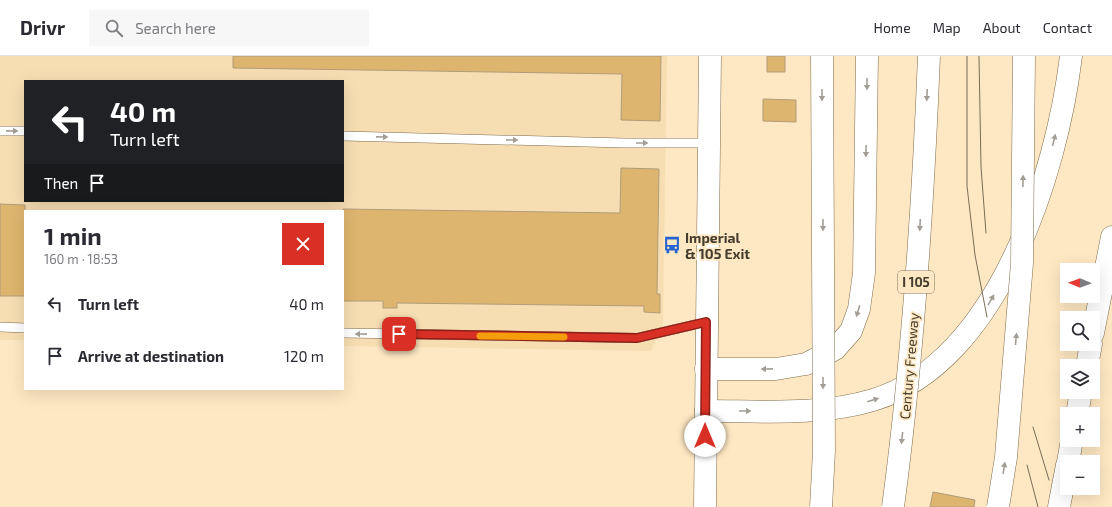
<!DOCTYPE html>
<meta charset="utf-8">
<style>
:root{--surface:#fff;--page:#f7f7f7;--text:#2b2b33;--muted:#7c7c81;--line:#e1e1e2}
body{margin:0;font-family:"Exo 2",sans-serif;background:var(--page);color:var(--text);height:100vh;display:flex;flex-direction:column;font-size:15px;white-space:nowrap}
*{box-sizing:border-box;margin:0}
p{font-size:13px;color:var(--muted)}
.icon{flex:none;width:22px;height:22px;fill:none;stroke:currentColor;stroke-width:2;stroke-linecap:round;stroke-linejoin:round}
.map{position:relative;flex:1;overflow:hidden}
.panel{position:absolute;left:24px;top:154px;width:320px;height:180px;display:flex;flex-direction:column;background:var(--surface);border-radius:0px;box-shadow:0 4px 16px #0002}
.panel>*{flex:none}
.top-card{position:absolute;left:24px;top:24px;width:320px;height:122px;border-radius:0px;box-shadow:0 4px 16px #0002;background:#202124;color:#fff;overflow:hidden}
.needle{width:26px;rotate:271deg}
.controls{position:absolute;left:1060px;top:207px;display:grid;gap:8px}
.controls a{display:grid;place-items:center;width:40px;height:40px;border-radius:0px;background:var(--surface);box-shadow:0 4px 16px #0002;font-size:20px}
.pin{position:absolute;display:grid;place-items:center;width:34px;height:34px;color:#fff;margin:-17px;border-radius:8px;box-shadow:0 2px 6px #0006}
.me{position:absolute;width:44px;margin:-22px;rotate:0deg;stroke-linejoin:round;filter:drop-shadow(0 0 3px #0008)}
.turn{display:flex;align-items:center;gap:14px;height:84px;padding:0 20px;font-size:18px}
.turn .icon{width:52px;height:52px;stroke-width:2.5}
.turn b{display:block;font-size:28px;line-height:34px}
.then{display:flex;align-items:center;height:38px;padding:0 20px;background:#0003;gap:8px;font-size:15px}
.round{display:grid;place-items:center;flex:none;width:42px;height:42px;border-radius:0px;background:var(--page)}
.head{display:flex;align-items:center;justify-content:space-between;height:68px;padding:0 20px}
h1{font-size:24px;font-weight:700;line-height:30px}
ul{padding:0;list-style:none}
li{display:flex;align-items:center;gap:12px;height:52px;padding:0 20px}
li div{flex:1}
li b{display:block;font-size:15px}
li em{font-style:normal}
header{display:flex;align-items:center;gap:24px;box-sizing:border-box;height:56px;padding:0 20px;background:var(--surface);border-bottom:1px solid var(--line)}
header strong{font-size:19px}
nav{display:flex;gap:22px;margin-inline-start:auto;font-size:14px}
.search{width:280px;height:36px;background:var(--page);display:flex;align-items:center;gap:10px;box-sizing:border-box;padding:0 14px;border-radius:0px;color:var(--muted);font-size:15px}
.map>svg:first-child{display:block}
.built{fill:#f7deb2;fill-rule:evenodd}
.building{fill:#deb56e;stroke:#b09c79}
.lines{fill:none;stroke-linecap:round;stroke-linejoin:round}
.service-casing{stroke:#7e6b4a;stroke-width:10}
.primary-casing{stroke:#7e6b4a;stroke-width:23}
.motorway-casing{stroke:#7e6b4a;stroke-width:23}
.service{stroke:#fff;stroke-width:9}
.primary{stroke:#fff;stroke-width:22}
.motorway{stroke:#fff;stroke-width:22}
.tram{stroke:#796d58;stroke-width:1}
.motorway-bridge-casing{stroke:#7e6b4a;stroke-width:23;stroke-linecap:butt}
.motorway-bridge{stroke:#fff;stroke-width:22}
.oneway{fill:#a29e96}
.route-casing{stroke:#8d1f18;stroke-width:10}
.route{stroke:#d93025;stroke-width:7}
.slow{stroke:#f59e0b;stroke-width:7}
.labels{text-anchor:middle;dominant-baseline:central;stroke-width:3.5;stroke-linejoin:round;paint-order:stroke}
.shield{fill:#fee8c3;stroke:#7c705a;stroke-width:1}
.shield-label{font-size:13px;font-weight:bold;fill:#443c2d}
.poi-label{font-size:14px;font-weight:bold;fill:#443c2d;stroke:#fee8c3;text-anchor:start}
.street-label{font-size:14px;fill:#443c2d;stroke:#fee8c3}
</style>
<header>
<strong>Drivr</strong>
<div class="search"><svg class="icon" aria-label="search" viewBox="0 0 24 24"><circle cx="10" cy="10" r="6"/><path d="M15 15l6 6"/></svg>Search here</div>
<nav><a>Home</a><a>Map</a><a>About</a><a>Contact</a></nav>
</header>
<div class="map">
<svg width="1112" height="451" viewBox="0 0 1112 451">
<rect width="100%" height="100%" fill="#fee8c3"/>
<path class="built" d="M 0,0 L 667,0 L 663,269 L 651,295 L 343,290 L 343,155 L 25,155 L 25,284 L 0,284 ZM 25,25 L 343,25 L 343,145 L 25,145 Z"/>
<path class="building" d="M 233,0 L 661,0 L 660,65 L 621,64 L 622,18 L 233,12 Z
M 767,0 L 785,0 L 785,16 L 767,16 Z
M 763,43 L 796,44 L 796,66 L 763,65 Z
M 621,112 L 659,113 L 657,238 L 660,238 L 660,257 L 644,256 L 644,250 L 397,247 L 397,252 L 383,252 L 383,245 L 343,245 L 343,153 L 620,157 Z
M 0,148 L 25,149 L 25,240 L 0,240 Z
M 933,436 L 975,444 L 974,451 L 930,451 Z"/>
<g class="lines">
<g class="service-casing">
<path id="service" d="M 0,75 L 25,75
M 343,80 L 624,87 L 708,87
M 0,271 L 25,272
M 343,277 L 637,282 L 706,266"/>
</g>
<g class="primary-casing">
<path id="primary" d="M 705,451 L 710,0"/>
</g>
<g class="motorway-casing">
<path id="motorway" d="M 1093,277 L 1112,181
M 1087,310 L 1091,288
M 706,313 L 776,313 L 806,308 L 835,293 L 851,275 L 859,253 L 864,217 L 867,0
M 706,355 C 761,355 820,360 873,344 C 999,306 1057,116 1071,0
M 1077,358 L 1081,336
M 1068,406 L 1072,384
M 1059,451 L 1067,409"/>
</g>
<use href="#service" class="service"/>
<use href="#primary" class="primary"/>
<use href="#motorway" class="motorway"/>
<path class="tram" d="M 967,0 L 967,130 L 975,199 L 987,261
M 979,0 L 981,111 L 986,177
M 1033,371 L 1049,424
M 1027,409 L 1038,451"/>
<g class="motorway-bridge-casing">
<path id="motorway-bridge" d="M 821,451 L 824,395 L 822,0
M 893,451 C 913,302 923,151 929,0
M 998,451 L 1006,401 L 1022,207 L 1024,0"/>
</g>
<use href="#motorway-bridge" class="motorway-bridge"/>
</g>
<defs><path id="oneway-solid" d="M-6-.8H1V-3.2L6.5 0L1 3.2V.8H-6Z"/></defs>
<g class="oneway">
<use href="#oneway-solid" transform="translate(867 28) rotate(90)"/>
<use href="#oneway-solid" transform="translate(822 39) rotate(90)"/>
<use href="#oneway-solid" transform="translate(927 39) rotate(92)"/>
<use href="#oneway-solid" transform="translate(12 75) rotate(1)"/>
<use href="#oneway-solid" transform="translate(382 81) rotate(1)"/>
<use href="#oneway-solid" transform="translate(512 84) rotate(1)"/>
<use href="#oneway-solid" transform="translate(1054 84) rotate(-76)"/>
<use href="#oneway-solid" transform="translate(642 87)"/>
<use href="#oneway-solid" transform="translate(866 95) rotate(91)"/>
<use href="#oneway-solid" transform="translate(1023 125) rotate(-89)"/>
<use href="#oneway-solid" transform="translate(823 169) rotate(90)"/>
<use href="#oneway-solid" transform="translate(920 169) rotate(93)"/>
<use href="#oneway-solid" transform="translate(991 244) rotate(-60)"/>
<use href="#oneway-solid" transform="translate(858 255) rotate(107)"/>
<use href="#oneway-solid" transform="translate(361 278) rotate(-179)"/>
<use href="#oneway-solid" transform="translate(1016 283) rotate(-85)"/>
<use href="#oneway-solid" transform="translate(767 313) rotate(179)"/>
<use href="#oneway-solid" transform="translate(823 327) rotate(90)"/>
<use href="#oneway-solid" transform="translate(873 344) rotate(-18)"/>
<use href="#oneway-solid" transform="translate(745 355)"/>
<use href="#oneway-solid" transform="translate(902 382) rotate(96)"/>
<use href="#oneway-solid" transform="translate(1004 412) rotate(-81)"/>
</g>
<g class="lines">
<g class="route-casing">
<path id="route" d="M 399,278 L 637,282 L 706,266 L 705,380"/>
</g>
<use href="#route" class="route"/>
<path class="slow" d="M 480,280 L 564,281"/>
</g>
<defs>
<g id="bus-bare" transform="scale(1.38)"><path d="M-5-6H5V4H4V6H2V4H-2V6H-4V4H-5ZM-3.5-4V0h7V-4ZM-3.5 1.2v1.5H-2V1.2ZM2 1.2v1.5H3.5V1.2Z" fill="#2664d1" stroke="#fee8c3" stroke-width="2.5" paint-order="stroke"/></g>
</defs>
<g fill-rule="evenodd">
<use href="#bus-bare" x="672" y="189"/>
</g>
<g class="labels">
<rect class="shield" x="898" y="215" width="36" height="22" rx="3"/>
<g class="shield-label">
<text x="916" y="226">I 105</text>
</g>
<g class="poi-label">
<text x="685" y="181">Imperial<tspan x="685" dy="16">&amp; 105 Exit</tspan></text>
</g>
<g class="street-label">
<text transform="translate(909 310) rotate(-85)">Century Freeway</text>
</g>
</g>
</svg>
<div class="controls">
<a><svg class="needle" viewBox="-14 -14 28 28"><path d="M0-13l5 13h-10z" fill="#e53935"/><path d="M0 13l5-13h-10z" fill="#7c7c81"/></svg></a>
<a><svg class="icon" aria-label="search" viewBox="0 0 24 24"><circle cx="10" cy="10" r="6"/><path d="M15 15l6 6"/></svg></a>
<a><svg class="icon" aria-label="layers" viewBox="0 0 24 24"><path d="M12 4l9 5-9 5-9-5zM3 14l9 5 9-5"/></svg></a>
<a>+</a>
<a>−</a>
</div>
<div class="pin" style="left:399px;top:278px;background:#d93025"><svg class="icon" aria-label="arrive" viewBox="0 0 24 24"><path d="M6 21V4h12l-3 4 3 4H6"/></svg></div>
<svg class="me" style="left:705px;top:380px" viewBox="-20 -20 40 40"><circle r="19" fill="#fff"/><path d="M0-13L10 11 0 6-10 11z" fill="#d93025"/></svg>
<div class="top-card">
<div class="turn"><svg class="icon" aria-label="left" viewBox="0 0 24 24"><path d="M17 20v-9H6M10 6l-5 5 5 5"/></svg><div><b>40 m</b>Turn left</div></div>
<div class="then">Then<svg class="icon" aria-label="arrive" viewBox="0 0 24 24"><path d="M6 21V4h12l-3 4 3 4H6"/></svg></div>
</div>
<section class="panel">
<div class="head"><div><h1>1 min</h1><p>160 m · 18:53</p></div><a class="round" style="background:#d93025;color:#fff"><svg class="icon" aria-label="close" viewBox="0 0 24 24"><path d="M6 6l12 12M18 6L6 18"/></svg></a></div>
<ul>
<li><svg class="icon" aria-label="left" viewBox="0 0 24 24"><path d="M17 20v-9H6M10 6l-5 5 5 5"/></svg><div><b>Turn left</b></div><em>40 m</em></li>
<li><svg class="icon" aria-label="arrive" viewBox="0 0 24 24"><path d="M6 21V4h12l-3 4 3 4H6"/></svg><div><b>Arrive at destination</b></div><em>120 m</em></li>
</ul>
</section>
</div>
